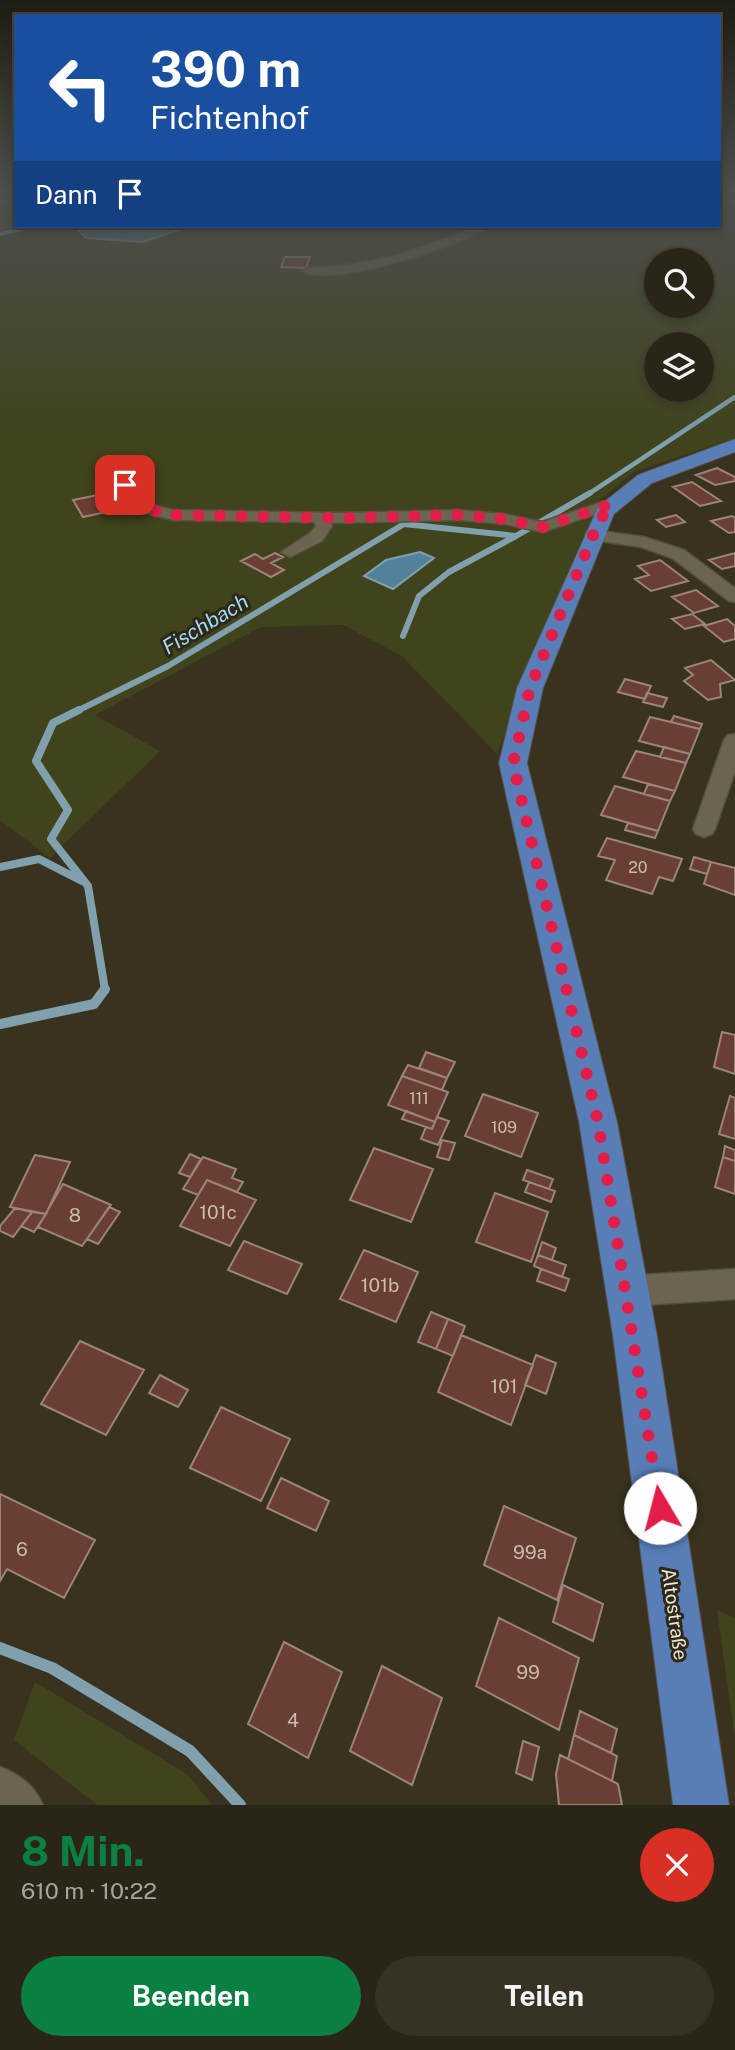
<!DOCTYPE html>
<html lang="de">
<meta charset="utf-8">
<style>
:root{--surface:#2a2617;--page:#363224;--text:#f1f3f6;--muted:#a5a5a1;--line:#464336;--accent:#0b8043}
body{margin:0;font-family:"Public Sans",sans-serif;background:var(--page);color:var(--text);height:100vh;display:flex;flex-direction:column;font-size:26px;white-space:nowrap}
*{box-sizing:border-box;margin:0}
p{font-size:23px;color:var(--muted)}
.icon{flex:none;width:38px;height:38px;fill:none;stroke:currentColor;stroke-width:2;stroke-linecap:round;stroke-linejoin:round}
.map{position:relative;height:1805px;overflow:hidden}
.side{display:flex;flex-direction:column;background:var(--surface);flex:1}
.side>*{flex:none}
.top-card{position:absolute;left:14px;top:14px;width:707px;height:214px;border-radius:0px;box-shadow:0 4px 10px #0003,0 0 0 2px var(--line);background:#1a4fa0;color:#fff;overflow:hidden}
.controls{position:absolute;left:644px;top:248px;display:grid;gap:14px}
.controls a{display:grid;place-items:center;width:70px;height:70px;border-radius:50%;background:var(--surface);box-shadow:0 4px 10px #0003,0 0 0 2px var(--line);font-size:35px}
.pin{position:absolute;display:grid;place-items:center;width:60px;height:60px;color:#fff;margin:-30px;border-radius:14px;box-shadow:0 4px 10px #0006}
.me{position:absolute;width:77px;margin:-38px;rotate:352deg;stroke-linejoin:round;filter:drop-shadow(0 0 5px #0008)}
.turn{display:flex;align-items:center;gap:24px;height:147px;padding:0 21px;font-size:32px}
.turn .icon{width:91px;height:91px;stroke-width:2.5}
.turn b{display:block;font-size:49px;line-height:60px}
.then{display:flex;align-items:center;height:66px;padding:0 21px;background:#0003;gap:14px;font-size:26px}
.round{display:grid;place-items:center;flex:none;width:74px;height:74px;border-radius:37px;background:var(--page)}
.headline{display:flex;align-items:center;justify-content:space-between;height:119px;padding:0 21px}
h1{font-size:42px;font-weight:700;line-height:52px;color:var(--accent)}
.cta{display:flex;gap:14px;margin-top:auto;padding:14px 21px}
.cta a{flex:1;height:80px;border-radius:42px;background:var(--accent);color:#fff;font-size:28px;font-weight:700;line-height:80px;text-align:center}
.cta a+a{background:var(--page);color:var(--text)}
.map>svg:first-child{display:block}
.green{fill:#40431c;fill-rule:evenodd}
.water{fill:#528299;stroke:#80a0ad;stroke-width:2}
.lines{fill:none;stroke-linecap:round;stroke-linejoin:round}
.stream-far5{stroke:#80a0ad;stroke-width:3.5}
.stream-far4{stroke:#80a0ad;stroke-width:4.5}
.stream-far3{stroke:#80a0ad;stroke-width:6}
.stream-far2{stroke:#80a0ad;stroke-width:8}
.stream-far1{stroke:#80a0ad;stroke-width:10}
.stream{stroke:#80a0ad;stroke-width:12}
.building{fill:#693e33;stroke:#9c837d;stroke-width:2}
.minor-casing{stroke:#544f3f;stroke-width:3}
.major-casing{stroke:#544f3f;stroke-width:2}
.minor{fill:#6b6450;fill-rule:evenodd}
.major{fill:#587db7;fill-rule:evenodd}
.route{stroke:#e11d48;stroke-width:12;stroke-dasharray:0 21.6}
.labels{text-anchor:middle;dominant-baseline:central;stroke-width:6;stroke-linejoin:round;paint-order:stroke}
.number-label{font-size:16px;fill:#cabcb1}
.near-number-label{font-size:19px;fill:#cabcb1}
.street-label{font-size:19px;fill:#eae6db;stroke:#2e2816}
.water-label{font-size:21px;font-style:italic;fill:#9edaf8;stroke:#2e2816}
</style>
<div class="map">
<svg width="735" height="1805" viewBox="0 0 735 1805">
<rect width="100%" height="100%" fill="#38321f"/>
<path class="green" d="M 0,193 L 16,193 L 16,226 L 39,230 L 74,226 L 143,242 L 190,226 L 719,226 L 719,200 L 735,202 L 735,438 L 634,472 L 599,501 L 497,754 L 402,656 L 343,625 L 261,627 L 95,715 L 160,751 L 50,858 L 0,820 ZM 656,261 L 702,261 L 702,306 L 656,306 ZM 656,345 L 702,345 L 702,390 L 656,390 Z
M 717,1610 L 735,1618 L 735,1740 Z
M 35,1682 L 187,1774 L 212,1805 L 97,1805 L 14,1740 Z"/>
<path class="water" d="M 22,226 L 190,226 L 143,242 L 86,238 L 74,226 L 24,229 Z
M 420,552 L 434,558 L 393,589 L 364,576 L 386,560 Z"/>
<g class="lines">
<path class="stream-far5" d="M 0,234 L 24,229"/>
<path class="stream-far4" d="M 587,495 L 735,397"/>
<path class="stream-far3" d="M 403,636 L 419,596 L 449,572 L 516,536
M 75,712 L 168,666 L 404,524 L 516,536 L 590,493"/>
<path class="stream-far2" d="M 79,710 L 53,723 L 36,761 L 68,810 L 51,839 L 88,886 L 105,990
M 0,867 L 39,859 L 82,881"/>
<path class="stream-far1" d="M 0,1024 L 94,1004 L 105,989"/>
<path class="stream" d="M 0,1648 L 52,1668 L 190,1751 L 240,1805"/>
</g>
<path class="building" d="M 285,257 L 310,257 L 306,268 L 281,267 Z
M 717,468 L 735,477 L 735,481 L 715,485 L 696,475 Z
M 692,482 L 721,501 L 700,506 L 673,487 Z
M 123,490 L 133,506 L 83,517 L 73,500 Z
M 676,515 L 685,522 L 666,527 L 657,520 Z
M 732,516 L 735,518 L 735,532 L 729,533 L 711,521 Z
M 275,553 L 283,557 L 271,563 L 284,570 L 271,577 L 241,561 L 255,554 L 263,559 Z
M 735,553 L 735,566 L 722,569 L 709,560 Z
M 660,560 L 688,581 L 651,591 L 635,579 L 649,575 L 638,566 Z
M 696,590 L 718,606 L 694,613 L 672,597 Z
M 692,614 L 705,624 L 685,629 L 672,619 Z
M 727,619 L 735,626 L 735,639 L 724,642 L 704,626 Z
M 711,660 L 735,680 L 720,684 L 721,697 L 708,700 L 684,681 L 693,675 L 685,668 Z
M 625,679 L 651,686 L 645,699 L 618,692 Z
M 647,693 L 667,698 L 663,707 L 643,702 Z
M 674,716 L 702,724 L 700,729 L 671,722 Z
M 650,717 L 700,729 L 690,754 L 639,741 Z
M 664,747 L 690,754 L 686,763 L 660,757 Z
M 636,751 L 686,763 L 675,791 L 623,777 Z
M 648,784 L 675,791 L 670,801 L 644,794 Z
M 615,786 L 670,801 L 658,831 L 601,815 Z
M 628,823 L 658,831 L 655,838 L 625,830 Z
M 607,838 L 682,859 L 673,881 L 659,877 L 652,894 L 606,880 L 615,860 L 598,856 Z
M 694,857 L 711,862 L 707,874 L 690,869 Z
M 711,862 L 735,868 L 735,895 L 704,884 Z
M 722,1032 L 735,1035 L 735,1074 L 714,1067 Z
M 426,1052 L 455,1062 L 447,1078 L 419,1068 Z
M 408,1065 L 447,1078 L 442,1090 L 402,1076 Z
M 402,1076 L 448,1092 L 435,1122 L 388,1105 Z
M 483,1094 L 538,1113 L 521,1157 L 465,1136 Z
M 730,1096 L 735,1098 L 735,1139 L 719,1134 Z
M 406,1111 L 435,1122 L 432,1129 L 402,1119 Z
M 437,1117 L 449,1121 L 438,1145 L 421,1139 L 426,1127 L 432,1129 Z
M 442,1140 L 455,1143 L 449,1160 L 437,1157 Z
M 725,1146 L 735,1150 L 735,1161 L 723,1157 Z
M 374,1148 L 433,1169 L 411,1222 L 350,1200 Z
M 190,1154 L 201,1159 L 190,1177 L 179,1173 Z
M 35,1155 L 70,1162 L 46,1214 L 10,1207 Z
M 203,1157 L 236,1169 L 232,1178 L 243,1182 L 237,1192 L 207,1180 L 198,1195 L 183,1189 Z
M 723,1157 L 735,1161 L 735,1194 L 715,1187 Z
M 527,1170 L 553,1179 L 549,1189 L 523,1180 Z
M 207,1180 L 256,1200 L 230,1246 L 180,1226 Z
M 529,1182 L 555,1191 L 551,1202 L 525,1192 Z
M 63,1184 L 111,1205 L 82,1246 L 38,1227 Z
M 495,1193 L 548,1212 L 531,1262 L 476,1242 Z
M 109,1207 L 120,1212 L 98,1244 L 87,1239 Z
M 15,1208 L 32,1212 L 13,1237 L 0,1231 L 0,1226 Z
M 32,1212 L 46,1214 L 34,1232 L 21,1226 Z
M 244,1241 L 302,1264 L 287,1294 L 228,1270 Z
M 542,1242 L 556,1248 L 552,1260 L 538,1255 Z
M 364,1250 L 418,1272 L 396,1322 L 340,1299 Z
M 538,1255 L 566,1265 L 562,1277 L 534,1266 Z
M 541,1269 L 569,1279 L 565,1291 L 537,1281 Z
M 431,1312 L 448,1319 L 436,1349 L 418,1342 Z
M 448,1319 L 465,1326 L 453,1356 L 436,1349 Z
M 461,1335 L 533,1365 L 511,1425 L 438,1392 Z
M 80,1341 L 144,1370 L 106,1435 L 41,1404 Z
M 536,1355 L 556,1363 L 546,1394 L 525,1385 Z
M 160,1375 L 188,1390 L 178,1407 L 149,1393 Z
M 221,1407 L 290,1439 L 261,1501 L 190,1468 Z
M 281,1478 L 329,1501 L 316,1531 L 267,1508 Z
M 0,1494 L 95,1540 L 64,1598 L 7,1569 L 0,1581 Z
M 504,1506 L 576,1538 L 557,1600 L 484,1565 Z
M 563,1585 L 603,1604 L 593,1641 L 553,1622 Z
M 499,1618 L 579,1658 L 559,1730 L 476,1686 Z
M 284,1642 L 342,1672 L 308,1758 L 248,1724 Z
M 382,1666 L 442,1698 L 412,1785 L 350,1751 Z
M 580,1711 L 617,1729 L 611,1753 L 574,1735 Z
M 574,1735 L 617,1756 L 612,1781 L 568,1759 Z
M 523,1741 L 539,1747 L 532,1780 L 516,1773 Z
M 560,1755 L 618,1784 L 622,1805 L 559,1805 L 556,1774 Z"/>
<g class="lines">
<g class="minor-casing">
<path id="minor" d="M 719,196 L 735,198 L 735,204 L 719,202 Z
M 16,197 L 16,203 L 0,204 L 0,198 Z
M 477,226 L 490,226 C 466,245 328,289 303,271 L 309,268 C 372,266 419,250 477,226 Z
M 125,480 L 131,482 L 145,503 L 173,510 L 340,513 L 459,510 L 504,514 L 542,522 L 611,499 L 619,504 L 617,507 L 543,532 L 504,524 L 459,520 L 331,523 L 332,526 L 322,541 L 290,557 L 281,552 L 310,533 L 316,526 L 314,522 L 173,520 L 133,510 L 117,485 Z
M 593,530 L 644,537 L 684,550 L 735,588 L 735,602 L 729,601 L 672,558 L 641,547 L 587,539 L 585,535 L 587,531 Z
M 735,734 L 735,771 L 715,829 L 712,834 L 704,837 L 696,834 L 693,829 L 724,740 L 728,735 Z
M 735,1269 L 735,1299 L 627,1306 L 615,1302 L 611,1291 L 615,1280 L 627,1276 Z
M 0,1767 C 20,1775 34,1785 43,1805 L 0,1805 Z"/>
</g>
<g class="major-casing">
<path id="major" d="M 735,439 L 735,452 L 652,483 L 614,514 L 543,688 L 527,763 L 617,1122 L 657,1336 L 729,1805 L 673,1805 L 613,1336 L 579,1122 L 499,763 L 517,688 L 598,507 L 638,475 Z"/>
</g>
<use href="#minor" class="minor"/>
<use href="#major" class="major"/>
</g>
<linearGradient id="sky" x2="0" y2="1"><stop stop-color="#1f1c11"/><stop offset="0.43" stop-color="#4d4f4d"/><stop offset="1" stop-color="#4d4f4d" stop-opacity="0"/></linearGradient>
<rect width="735" height="446" fill="url(#sky)"/>
<g class="lines">
<path class="route" d="M 125,485 L 139,507 L 173,515 L 340,518 L 459,515 L 504,519 L 543,527 L 611,504 L 598,523 L 530,688 L 513,764 L 598,1122 L 660,1508"/>
</g>
<g class="labels">
<g class="number-label">
<text x="638" y="867">20</text>
<text x="419" y="1098">111</text>
<text x="504" y="1127">109</text>
</g>
<g class="near-number-label">
<text x="218" y="1212">101c</text>
<text x="75" y="1215">8</text>
<text x="380" y="1285">101b</text>
<text x="504" y="1386">101</text>
<text x="22" y="1549">6</text>
<text x="530" y="1552">99a</text>
<text x="528" y="1672">99</text>
<text x="293" y="1720">4</text>
</g>
<g class="street-label">
<text transform="translate(675 1614) rotate(82)">Altostraße</text>
</g>
<g class="water-label">
<text transform="translate(205 624) rotate(-31)">Fischbach</text>
</g>
</g>
</svg>
<div class="controls">
<a><svg class="icon" aria-label="search" viewBox="0 0 24 24"><circle cx="10" cy="10" r="6"/><path d="M15 15l6 6"/></svg></a>
<a><svg class="icon" aria-label="layers" viewBox="0 0 24 24"><path d="M12 4l9 5-9 5-9-5zM3 14l9 5 9-5"/></svg></a>
</div>
<div class="pin" style="left:125px;top:485px;background:#d93025"><svg class="icon" aria-label="arrive" viewBox="0 0 24 24"><path d="M6 21V4h12l-3 4 3 4H6"/></svg></div>
<svg class="me" style="left:660px;top:1508px" viewBox="-20 -20 40 40"><circle r="19" fill="#fff"/><path d="M0-13L10 11 0 6-10 11z" fill="#e11d48"/></svg>
<div class="top-card">
<div class="turn"><svg class="icon" aria-label="left" viewBox="0 0 24 24"><path d="M17 20v-9H6M10 6l-5 5 5 5"/></svg><div><b>390 m</b>Fichtenhof</div></div>
<div class="then">Dann<svg class="icon" aria-label="arrive" viewBox="0 0 24 24"><path d="M6 21V4h12l-3 4 3 4H6"/></svg></div>
</div>
</div>
<section class="side">
<div class="headline"><div><h1>8 Min.</h1><p>610 m · 10:22</p></div><a class="round" style="background:#d93025;color:#fff"><svg class="icon" aria-label="close" viewBox="0 0 24 24"><path d="M6 6l12 12M18 6L6 18"/></svg></a></div>
<div class="cta"><a>Beenden</a><a>Teilen</a></div>
</section>
